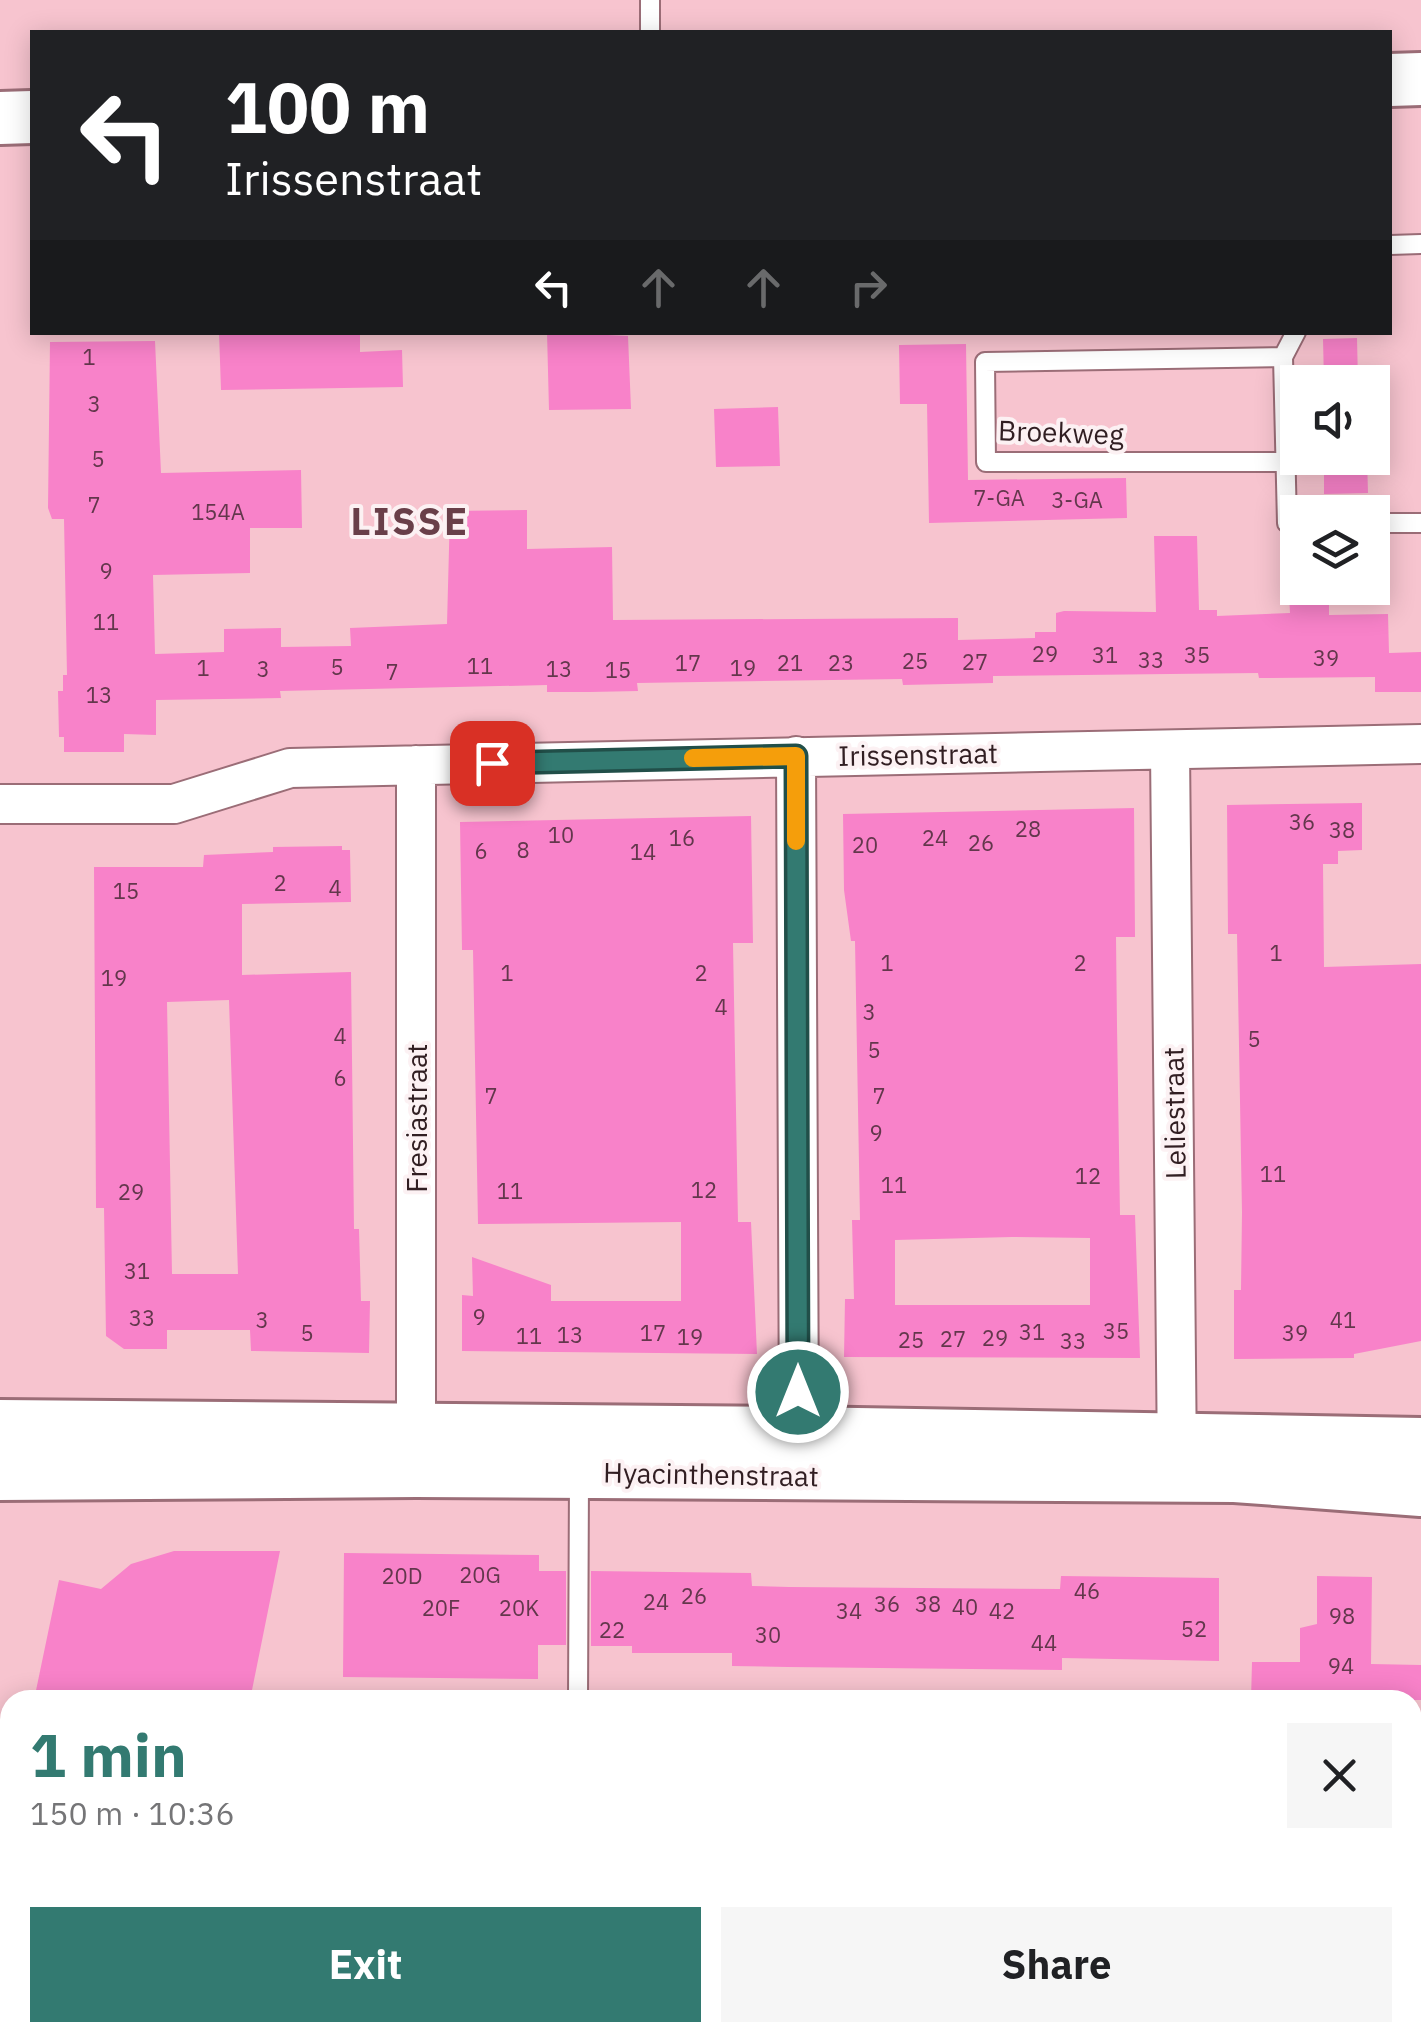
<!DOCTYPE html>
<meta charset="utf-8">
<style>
:root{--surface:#fff;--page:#f6f6f6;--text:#202124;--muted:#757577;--accent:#337a71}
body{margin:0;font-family:"IBM Plex Sans",sans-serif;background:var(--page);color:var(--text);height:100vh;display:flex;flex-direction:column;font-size:38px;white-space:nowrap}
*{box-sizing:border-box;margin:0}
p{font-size:32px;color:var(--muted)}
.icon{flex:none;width:55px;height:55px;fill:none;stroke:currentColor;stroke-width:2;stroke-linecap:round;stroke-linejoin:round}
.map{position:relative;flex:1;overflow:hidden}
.drawer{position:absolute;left:0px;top:1690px;width:1422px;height:352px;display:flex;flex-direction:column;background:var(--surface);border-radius:30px 30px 0 0;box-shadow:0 5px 25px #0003}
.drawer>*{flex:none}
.hud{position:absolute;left:30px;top:30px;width:1362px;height:305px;border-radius:0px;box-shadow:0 5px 25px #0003;background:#202124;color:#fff;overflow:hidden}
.controls{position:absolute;left:1280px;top:365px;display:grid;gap:20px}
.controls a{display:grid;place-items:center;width:110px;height:110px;border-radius:0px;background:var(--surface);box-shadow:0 5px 25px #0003;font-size:50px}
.pin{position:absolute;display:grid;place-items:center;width:85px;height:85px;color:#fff;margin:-42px;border-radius:20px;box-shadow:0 5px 15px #0006}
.me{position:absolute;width:110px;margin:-55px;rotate:0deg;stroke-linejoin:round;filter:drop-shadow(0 0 8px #0008)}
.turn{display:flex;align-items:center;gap:35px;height:210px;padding:0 30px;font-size:45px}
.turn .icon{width:130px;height:130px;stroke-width:2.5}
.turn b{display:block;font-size:70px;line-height:85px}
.lanes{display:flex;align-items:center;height:95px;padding:0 30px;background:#0003;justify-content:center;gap:50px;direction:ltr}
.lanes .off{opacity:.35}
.round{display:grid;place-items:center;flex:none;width:105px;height:105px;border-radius:0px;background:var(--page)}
.head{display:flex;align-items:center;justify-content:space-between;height:170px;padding:0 30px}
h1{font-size:60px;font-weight:700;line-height:75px;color:var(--accent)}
.primary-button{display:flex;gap:20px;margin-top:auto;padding:20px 30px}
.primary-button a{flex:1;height:115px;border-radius:0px;background:var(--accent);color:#fff;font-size:40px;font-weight:700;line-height:115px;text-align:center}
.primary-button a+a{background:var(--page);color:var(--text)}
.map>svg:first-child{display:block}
.building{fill:#f882c9;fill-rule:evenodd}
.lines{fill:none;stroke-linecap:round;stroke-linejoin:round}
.lane-casing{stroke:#9b6d77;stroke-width:22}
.street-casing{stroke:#9b6d77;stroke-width:42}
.secondary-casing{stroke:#9b6d77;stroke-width:58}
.lane{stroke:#fff;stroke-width:18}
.street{stroke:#fff;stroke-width:38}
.secondary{stroke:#fff;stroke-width:52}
.route-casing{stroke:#214f49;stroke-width:25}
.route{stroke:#337a71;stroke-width:18}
.slow{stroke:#f59e0b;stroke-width:18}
.labels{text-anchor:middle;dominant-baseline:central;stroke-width:8;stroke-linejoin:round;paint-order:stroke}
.number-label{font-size:22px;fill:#63374c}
.street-label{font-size:28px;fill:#311e22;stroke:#fcf1f3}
.district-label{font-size:38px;font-weight:bold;letter-spacing:2.5px;fill:#693f49;stroke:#fcf1f3}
</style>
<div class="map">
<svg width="1421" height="2042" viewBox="0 0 1421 2042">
<rect width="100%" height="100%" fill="#f7c4cf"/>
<path class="building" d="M 219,332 L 360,332 L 360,352 L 402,350 L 403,387 L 221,390 Z
M 547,332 L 628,336 L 631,409 L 549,410 Z
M 1357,338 L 1358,382 L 1324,382 L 1323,339 Z
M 155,341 L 161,473 L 301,470 L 302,528 L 250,528 L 250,573 L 153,575 L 155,654 L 224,652 L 224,629 L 281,628 L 281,647 L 351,646 L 350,628 L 447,624 L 450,511 L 527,510 L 527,549 L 612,547 L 613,620 L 958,618 L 958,640 L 1035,638 L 1035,632 L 1056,632 L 1056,613 L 1064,611 L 1156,612 L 1154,536 L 1197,536 L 1199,610 L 1217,610 L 1217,616 L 1290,613 L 1289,595 L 1329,593 L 1329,615 L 1388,614 L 1389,653 L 1421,652 L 1421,692 L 1375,692 L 1375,677 L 1259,678 L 1258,673 L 993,676 L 993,683 L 903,685 L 902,679 L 637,683 L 638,691 L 590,692 L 547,692 L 547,685 L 280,691 L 281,698 L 156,700 L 156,735 L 124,734 L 124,752 L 64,752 L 64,737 L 59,737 L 58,691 L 63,691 L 63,675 L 67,675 L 64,519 L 52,519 L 48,508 L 50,342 Z
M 966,344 L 968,480 L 1126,478 L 1127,518 L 929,523 L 927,404 L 900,404 L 899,345 Z
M 778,407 L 780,466 L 716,467 L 714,409 Z
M 1324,458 L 1367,458 L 1368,493 L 1324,494 Z
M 1362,803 L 1362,850 L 1338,851 L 1338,864 L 1323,864 L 1324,967 L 1421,964 L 1421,1341 L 1354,1354 L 1354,1358 L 1234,1359 L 1234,1290 L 1241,1290 L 1242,1212 L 1237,934 L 1228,934 L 1227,805 Z
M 1134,808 L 1135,937 L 1116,937 L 1117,1026 L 1120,1215 L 1135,1215 L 1140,1358 L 844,1357 L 845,1299 L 854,1299 L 852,1220 L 860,1220 L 855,941 L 851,941 L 844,890 L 843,814 ZM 1012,1237 L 1090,1238 L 1090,1305 L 895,1305 L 895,1240 Z
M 751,816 L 753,943 L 733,943 L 738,1222 L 751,1222 L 757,1354 L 462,1351 L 462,1295 L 473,1296 L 472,1257 L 551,1285 L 551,1301 L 681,1301 L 681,1222 L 478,1224 L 473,950 L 462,950 L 460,822 Z
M 342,846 L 342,850 L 350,850 L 351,902 L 242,904 L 242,975 L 351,972 L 354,1229 L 359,1229 L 361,1301 L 370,1301 L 369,1353 L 251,1351 L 250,1330 L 167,1330 L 167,1349 L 124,1349 L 106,1336 L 104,1208 L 96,1208 L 94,867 L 203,867 L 204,855 L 273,852 L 273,847 ZM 229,1000 L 238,1274 L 172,1274 L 167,1002 Z
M 174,1551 L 280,1551 L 250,1700 L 34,1700 L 59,1580 L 101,1589 L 131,1564 Z
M 344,1553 L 539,1555 L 539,1571 L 566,1571 L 566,1645 L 538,1645 L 538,1679 L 343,1677 Z
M 591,1571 L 751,1573 L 752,1586 L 789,1587 L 1060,1589 L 1061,1576 L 1219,1578 L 1219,1661 L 1062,1658 L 1062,1670 L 788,1667 L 732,1666 L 732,1653 L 632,1653 L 632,1646 L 591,1646 Z
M 1317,1576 L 1372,1577 L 1371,1664 L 1421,1665 L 1421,1700 L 1251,1700 L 1252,1662 L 1300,1662 L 1300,1628 L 1317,1624 Z"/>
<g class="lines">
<g class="lane-casing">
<path id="lane" d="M 650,0 L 650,32
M 1390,245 L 1421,244
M 1296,332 L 1283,357 L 1287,523 L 1298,523
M 1283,357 L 985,362 L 986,462 L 1286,462
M 1372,523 L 1421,523
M 578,1700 L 579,1478"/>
</g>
<g class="street-casing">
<path id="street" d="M 1170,750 L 1177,1464
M 796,756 L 799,1433
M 0,804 L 174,804 L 290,768 L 1421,744
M 416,1453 L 416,765
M 0,1919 L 10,1919
M 97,2042 L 97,2032
M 292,2042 L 292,2032
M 686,2042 L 686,2032
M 1144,2042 L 1144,2032"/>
</g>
<g class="secondary-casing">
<path id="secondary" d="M 1390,80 L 1421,79
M 0,118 L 32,117
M 0,1426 L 799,1433 L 1421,1444
M 0,1474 L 416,1471 L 1235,1476 L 1421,1490"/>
</g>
<use href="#lane" class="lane"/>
<use href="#street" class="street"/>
<use href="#secondary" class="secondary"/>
</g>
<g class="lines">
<g class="route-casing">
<path id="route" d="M 492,763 L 796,756 L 798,1392"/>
</g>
<use href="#route" class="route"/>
<path class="slow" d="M 693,758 L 796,756 L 796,841"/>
</g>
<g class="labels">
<g class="number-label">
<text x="89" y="356">1</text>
<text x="94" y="403">3</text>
<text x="98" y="458">5</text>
<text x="999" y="497">7-GA</text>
<text x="1077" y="499">3-GA</text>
<text x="94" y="504">7</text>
<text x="218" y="511">154A</text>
<text x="106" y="570">9</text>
<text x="106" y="621">11</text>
<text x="1045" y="653">29</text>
<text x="1105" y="654">31</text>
<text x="1197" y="654">35</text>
<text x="1326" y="657">39</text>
<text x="1151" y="659">33</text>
<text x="915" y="660">25</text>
<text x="975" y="661">27</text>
<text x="688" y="662">17</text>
<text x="790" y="662">21</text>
<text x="841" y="662">23</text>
<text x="480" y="665">11</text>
<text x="337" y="666">5</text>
<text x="203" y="667">1</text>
<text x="743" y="667">19</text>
<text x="263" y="668">3</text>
<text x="559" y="668">13</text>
<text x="618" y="669">15</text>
<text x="392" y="671">7</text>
<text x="99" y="694">13</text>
<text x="1302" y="821">36</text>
<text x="1028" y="828">28</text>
<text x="1342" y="829">38</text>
<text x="561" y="834">10</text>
<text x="682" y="837">16</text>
<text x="935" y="837">24</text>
<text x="981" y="842">26</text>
<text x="865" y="844">20</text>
<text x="523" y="849">8</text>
<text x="481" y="850">6</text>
<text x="643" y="851">14</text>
<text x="280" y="882">2</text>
<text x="335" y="887">4</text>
<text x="126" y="890">15</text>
<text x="1276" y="952">1</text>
<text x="887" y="962">1</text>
<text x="1080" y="962">2</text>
<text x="507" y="972">1</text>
<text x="701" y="972">2</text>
<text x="114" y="977">19</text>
<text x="721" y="1006">4</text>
<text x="869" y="1011">3</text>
<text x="340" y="1035">4</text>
<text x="1254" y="1038">5</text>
<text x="874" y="1049">5</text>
<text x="340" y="1077">6</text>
<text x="491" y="1095">7</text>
<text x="879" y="1095">7</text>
<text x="876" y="1132">9</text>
<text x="1273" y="1173">11</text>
<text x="1088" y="1175">12</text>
<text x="894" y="1184">11</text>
<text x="704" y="1189">12</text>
<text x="510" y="1190">11</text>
<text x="131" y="1191">29</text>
<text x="137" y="1270">31</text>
<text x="479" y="1316">9</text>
<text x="142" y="1317">33</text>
<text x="262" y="1319">3</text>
<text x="1343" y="1319">41</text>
<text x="1116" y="1330">35</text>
<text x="1032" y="1331">31</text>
<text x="307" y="1332">5</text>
<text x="653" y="1332">17</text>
<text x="1295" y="1332">39</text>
<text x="570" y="1334">13</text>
<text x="529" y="1335">11</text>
<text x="690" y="1336">19</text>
<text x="995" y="1337">29</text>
<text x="953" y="1338">27</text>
<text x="911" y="1339">25</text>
<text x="1073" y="1340">33</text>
<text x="480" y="1574">20G</text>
<text x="402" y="1575">20D</text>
<text x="1087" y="1590">46</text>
<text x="694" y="1595">26</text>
<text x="656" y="1601">24</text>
<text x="887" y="1603">36</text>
<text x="928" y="1603">38</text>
<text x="965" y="1606">40</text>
<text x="441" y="1607">20F</text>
<text x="519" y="1607">20K</text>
<text x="849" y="1610">34</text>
<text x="1002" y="1610">42</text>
<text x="1342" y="1615">98</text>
<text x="1194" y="1628">52</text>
<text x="612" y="1629">22</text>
<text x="768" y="1634">30</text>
<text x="1044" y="1642">44</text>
<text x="1341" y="1665">94</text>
</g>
<g class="street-label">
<text transform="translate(1061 432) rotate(2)">Broekweg</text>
<text transform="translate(918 754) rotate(-1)">Irissenstraat</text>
<text transform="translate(1174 1113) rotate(-91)">Leliestraat</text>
<text transform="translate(416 1118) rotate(-90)">Fresiastraat</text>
<text transform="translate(711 1474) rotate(1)">Hyacinthenstraat</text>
</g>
<g class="district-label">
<text x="410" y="520">LISSE</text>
</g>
</g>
</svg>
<div class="controls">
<a><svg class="icon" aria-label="sound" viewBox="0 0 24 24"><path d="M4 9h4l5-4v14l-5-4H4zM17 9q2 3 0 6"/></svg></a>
<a><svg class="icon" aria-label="layers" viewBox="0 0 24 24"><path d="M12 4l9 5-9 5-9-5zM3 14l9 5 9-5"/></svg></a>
</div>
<div class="pin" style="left:492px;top:763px;background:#d93025"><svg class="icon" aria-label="arrive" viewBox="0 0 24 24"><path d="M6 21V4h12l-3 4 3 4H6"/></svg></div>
<svg class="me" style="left:798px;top:1392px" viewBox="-20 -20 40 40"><circle r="17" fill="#337a71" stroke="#fff" stroke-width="3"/><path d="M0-11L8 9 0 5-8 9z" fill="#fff"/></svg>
<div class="hud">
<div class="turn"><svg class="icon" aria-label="left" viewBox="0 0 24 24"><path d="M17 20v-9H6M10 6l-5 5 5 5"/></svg><div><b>100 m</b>Irissenstraat</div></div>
<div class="lanes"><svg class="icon" aria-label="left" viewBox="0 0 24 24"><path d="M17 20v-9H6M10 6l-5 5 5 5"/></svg><svg class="icon off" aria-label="ahead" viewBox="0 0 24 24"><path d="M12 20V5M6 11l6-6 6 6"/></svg><svg class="icon off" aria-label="ahead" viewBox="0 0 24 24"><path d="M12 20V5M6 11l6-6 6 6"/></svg><svg class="icon off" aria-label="right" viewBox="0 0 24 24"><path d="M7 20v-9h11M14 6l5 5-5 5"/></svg></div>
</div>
<section class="drawer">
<div class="head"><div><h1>1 min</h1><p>150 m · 10:36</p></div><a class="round"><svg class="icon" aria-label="close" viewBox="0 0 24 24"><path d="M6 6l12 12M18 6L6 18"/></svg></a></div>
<div class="primary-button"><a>Exit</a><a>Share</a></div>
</section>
</div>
